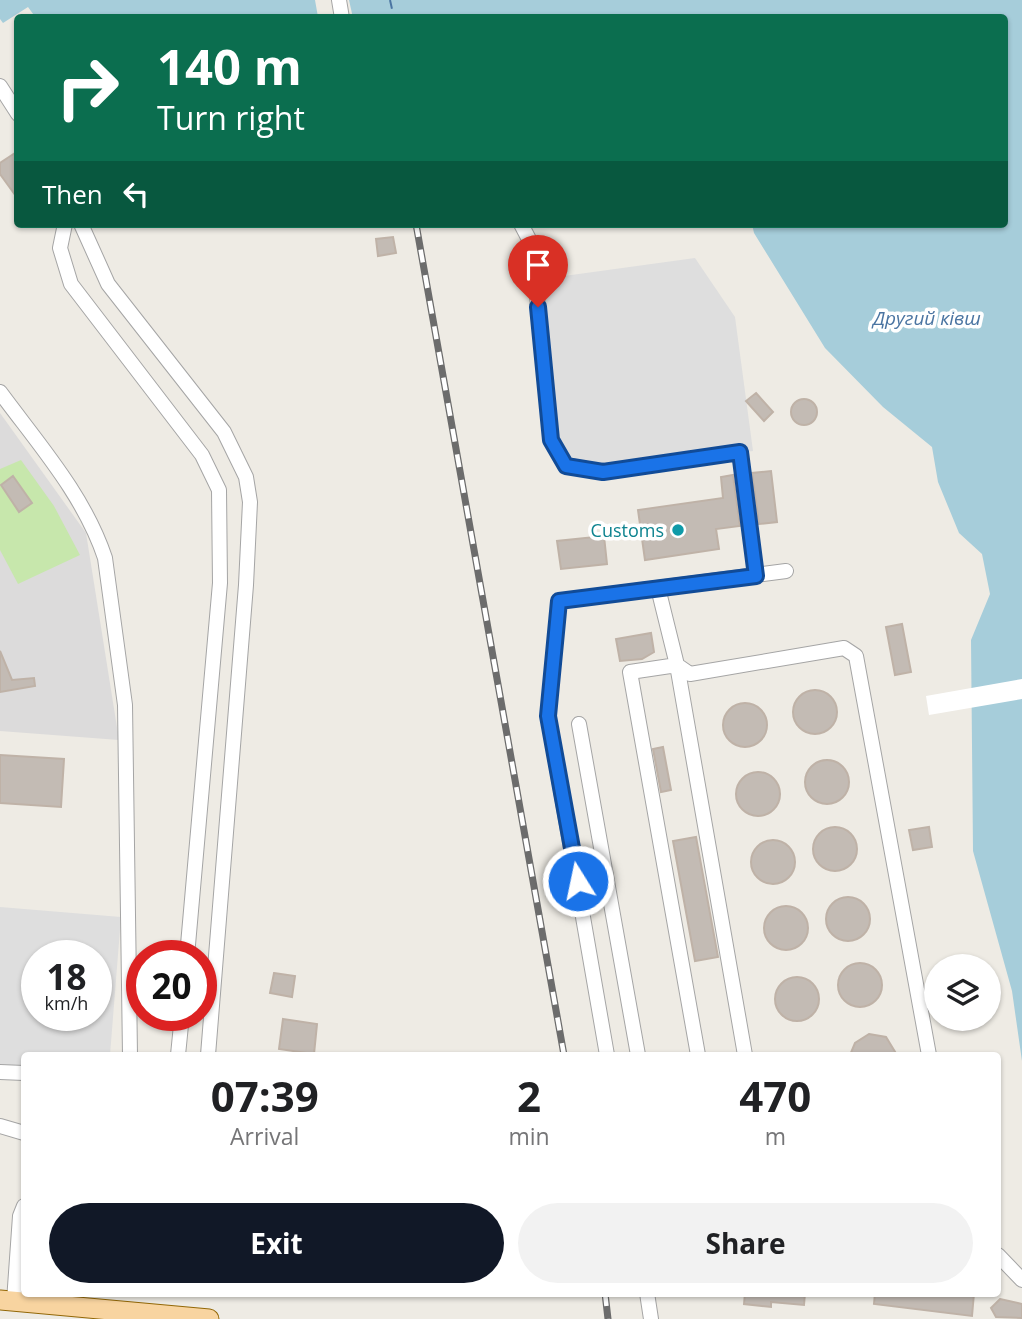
<!DOCTYPE html>
<meta charset="utf-8">
<style>
:root{--surface:#fff;--page:#f2f2f2;--text:#202124;--muted:#757577;--accent:#111827}
body{margin:0;font-family:"Open Sans",sans-serif;background:var(--page);color:var(--text);height:100vh;display:flex;flex-direction:column;font-size:26px;white-space:nowrap}
*{box-sizing:border-box;margin:0}
p{font-size:23px;color:var(--muted)}
.icon{flex:none;width:38px;height:38px;fill:none;stroke:currentColor;stroke-width:2;stroke-linecap:round;stroke-linejoin:round}
.map{position:relative;flex:1;overflow:hidden}
.details{position:absolute;left:21px;top:1052px;width:980px;height:245px;display:flex;flex-direction:column;background:var(--surface);border-radius:7px;box-shadow:0 2px 5px #0004}
.details>*{flex:none}
.hud{position:absolute;left:14px;top:14px;width:994px;height:214px;border-radius:7px;box-shadow:0 2px 5px #0004;background:#0b6e4f;color:#fff;overflow:hidden}
.controls{position:absolute;left:924px;top:954px;display:grid;gap:14px}
.controls a{display:grid;place-items:center;width:77px;height:77px;border-radius:50%;background:var(--surface);box-shadow:0 2px 5px #0004;font-size:35px}
.speed{position:absolute;left:21px;top:940px;display:flex;gap:14px;font-size:35px;font-weight:700;text-align:center}
.speed>*{display:grid;place-content:center;width:91px;height:91px;border-radius:50%;background:var(--surface);box-shadow:0 2px 5px #0004;line-height:1}
.speed small{font-size:18px;font-weight:400}
.speed .limit{border:10px solid #d22;background:#fff;color:#111}
.pin{position:absolute;display:grid;place-items:center;width:60px;height:60px;color:#fff;margin:-72px -30px;border-radius:50% 50% 50% 0;rotate:-45deg;box-shadow:0 0 7px #0007}
.pin .icon{rotate:45deg}
.me{position:absolute;width:77px;margin:-38px;rotate:350deg;stroke-linejoin:round;filter:drop-shadow(0 0 5px #0008)}
.turn{display:flex;align-items:center;gap:24px;height:147px;padding:0 28px;font-size:32px}
.turn .icon{width:91px;height:91px;stroke-width:2.5}
.turn b{display:block;font-size:49px;line-height:60px}
.then{display:flex;align-items:center;height:66px;padding:0 28px;background:#0003;gap:14px;font-size:26px}
.eta{display:flex;justify-content:space-evenly;align-items:center;height:119px;text-align:center}
.eta b{font-size:42px;font-weight:700;line-height:49px}
.button{display:flex;gap:14px;margin-top:auto;padding:14px 28px}
.button a{flex:1;height:80px;border-radius:42px;background:var(--accent);color:#fff;font-size:28px;font-weight:700;line-height:80px;text-align:center}
.button a+a{background:var(--page);color:var(--text)}
.map>svg:first-child{display:block}
.residential{fill:#dcdbdb}
.grass{fill:#c7e7ac}
.parking{fill:#dedede;fill-rule:evenodd}
.water{fill:#a6cdda}
.pier{fill:#fff}
.lines{fill:none;stroke-linecap:round;stroke-linejoin:round}
.ferry{stroke:#4b75a2;stroke-width:2;stroke-dasharray:9 7;stroke-linecap:butt}
.building{fill:#c3bbb4;stroke:#bfb2a7;stroke-width:2}
.minor-casing{stroke:#a5a5a5;stroke-width:16}
.major-casing{stroke:#926706;stroke-width:21}
.minor{stroke:#fff;stroke-width:14}
.major{stroke:#f8d4a0;stroke-width:19}
.rail-casing{stroke:#6c6c6c;stroke-width:7}
.rail{stroke:#fff;stroke-width:4.5;stroke-dasharray:13;stroke-linecap:butt}
.route-casing{stroke:#114b97;stroke-width:18}
.route{stroke:#1a73e8;stroke-width:12}
.culture-dot{fill:#0f9aa8;stroke:#fff;stroke-width:2.5}
.labels{text-anchor:middle;dominant-baseline:central;stroke-width:7;stroke-linejoin:round;paint-order:stroke}
.culture-label{font-size:18px;fill:#0d838f;stroke:#fff;text-anchor:end}
.water-label{font-size:19px;font-style:italic;fill:#4b75a2;stroke:#fff}
</style>
<div class="map">
<svg width="1022" height="1319" viewBox="0 0 1022 1319">
<rect width="100%" height="100%" fill="#eeebe4"/>
<path class="residential" d="M 0,413 L 86,533 L 119,740 L 0,731 Z"/>
<path class="grass" d="M 21,460 L 54,506 L 80,555 L 18,584 L 0,550 L 0,469 Z"/>
<path class="parking" d="M 695,258 L 735,317 L 753,451 L 603,472 L 566,465 L 551,440 L 535,280 Z
M 0,907 L 121,917 L 110,1055 L 24,1055 L 24,1068 L 0,1066 ZM 37,956 L 96,956 L 96,1015 L 37,1015 Z"/>
<path class="water" d="M 0,0 L 315,0 L 318,17 L 36,18 L 28,7 L 3,23 L 0,19 Z
M 349,0 L 1022,0 L 1022,1061 L 1012,991 L 973,851 L 971,640 L 990,594 L 982,554 L 959,533 L 938,482 L 932,447 L 883,407 L 825,348 L 754,233 L 752,224 L 1004,224 L 1004,18 L 353,18 Z"/>
<path class="pier" d="M 1022,679 L 1022,699 L 929,715 L 926,696 Z"/>
<g class="lines">
<path class="ferry" d="M 390,0 L 394,18"/>
</g>
<path class="building" d="M 18,151 L 18,199 L 0,174 L 0,163 Z
M 393,237 L 396,253 L 378,256 L 376,239 Z
M 756,393 L 773,412 L 764,421 L 746,401 Z
M791 412a13 13 0 1 1 26 0a13 13 0 1 1-26 0Z
M 771,471 L 777,522 L 759,524 L 752,473 Z
M 733,475 L 740,526 L 716,529 L 719,549 L 645,560 L 638,510 L 723,498 L 721,477 Z
M 13,476 L 32,503 L 19,512 L 1,485 Z
M 604,536 L 607,564 L 561,569 L 557,541 Z
M 902,624 L 911,672 L 895,675 L 886,627 Z
M 651,633 L 654,652 L 642,659 L 620,661 L 616,639 Z
M 0,651 L 12,680 L 34,678 L 35,686 L 0,692 Z
M793 712a22 22 0 1 1 44 0a22 22 0 1 1-44 0Z
M723 725a22 22 0 1 1 44 0a22 22 0 1 1-44 0Z
M 663,747 L 671,790 L 661,792 L 653,749 Z
M 0,755 L 64,759 L 61,807 L 0,803 Z
M805 782a22 22 0 1 1 44 0a22 22 0 1 1-44 0Z
M736 794a22 22 0 1 1 44 0a22 22 0 1 1-44 0Z
M813 849a22 22 0 1 1 44 0a22 22 0 1 1-44 0Z
M 929,827 L 932,847 L 913,850 L 909,830 Z
M 696,837 L 718,957 L 695,961 L 673,841 Z
M751 862a22 22 0 1 1 44 0a22 22 0 1 1-44 0Z
M826 919a22 22 0 1 1 44 0a22 22 0 1 1-44 0Z
M764 928a22 22 0 1 1 44 0a22 22 0 1 1-44 0Z
M838 985a22 22 0 1 1 44 0a22 22 0 1 1-44 0Z
M 274,973 L 295,976 L 292,997 L 270,993 Z
M775 999a22 22 0 1 1 44 0a22 22 0 1 1-44 0Z
M 283,1019 L 317,1024 L 314,1054 L 279,1049 Z
M 869,1034 L 886,1037 L 897,1055 L 850,1055 L 855,1043 Z
M 745,1293 L 805,1293 L 804,1305 L 771,1302 L 771,1307 L 744,1304 Z
M 875,1293 L 974,1293 L 972,1316 L 874,1304 Z
M 1000,1299 L 1022,1304 L 1022,1318 L 996,1317 L 991,1308 Z"/>
<g class="lines">
<g class="minor-casing">
<path id="minor" d="M 339,0 L 342,18
M 0,86 L 18,114
M 65,224 L 60,248 L 71,284 L 202,455 L 219,490 L 220,583 L 187,956
M 81,224 L 108,284 L 224,432 L 246,477 L 250,502 L 246,585 L 208,1055
M 521,224 L 532,245 L 551,440 L 566,465 L 603,472 L 740,452 L 756,576
M 0,392 C 39,445 84,495 105,558 L 125,705 L 130,1055
M 658,588 L 677,665 L 690,674 L 844,648 L 856,656 L 929,1055
M 579,724 L 638,1055
M 178,1055 L 182,1015
M 607,1055 L 548,716 L 559,601 L 786,571
M 698,1055 L 630,672 L 677,665 L 745,1055
M 0,1072 L 24,1073
M 0,1126 L 24,1133
M 998,1255 L 1022,1280
M 647,1293 L 651,1319
M 14,1301 L 20,1216 L 24,1206"/>
</g>
<g class="major-casing">
<path id="major" d="M 0,1300 L 209,1319"/>
</g>
<use href="#minor" class="minor"/>
<use href="#major" class="major"/>
<g class="rail-casing">
<path id="rail" d="M 416,224 L 564,1055
M 605,1293 L 608,1319"/>
</g>
<use href="#rail" class="rail"/>
</g>
<g class="lines">
<g class="route-casing">
<path id="route" d="M 538,307 L 551,440 L 566,466 L 603,472 L 740,452 L 756,576 L 559,601 L 548,716 L 578,881"/>
</g>
<use href="#route" class="route"/>
</g>
<circle class="culture-dot" cx="678" cy="530" r="7"/>
<g class="labels">
<g class="culture-label">
<text x="664" y="530">Customs</text>
</g>
<g class="water-label">
<text x="927" y="318">Другий ківш</text>
</g>
</g>
</svg>
<div class="controls">
<a><svg class="icon" aria-label="layers" viewBox="0 0 24 24"><path d="M12 4l9 5-9 5-9-5zM3 14l9 5 9-5"/></svg></a>
</div>
<div class="speed"><div>18<small>km/h</small></div><div class="limit">20</div></div>
<div class="pin" style="left:538px;top:307px;background:#d93025"><svg class="icon" aria-label="arrive" viewBox="0 0 24 24"><path d="M6 21V4h12l-3 4 3 4H6"/></svg></div>
<svg class="me" style="left:578px;top:881px" viewBox="-20 -20 40 40"><circle r="17" fill="#1a73e8" stroke="#fff" stroke-width="3"/><path d="M0-11L8 9 0 5-8 9z" fill="#fff"/></svg>
<div class="hud">
<div class="turn"><svg class="icon" aria-label="right" viewBox="0 0 24 24"><path d="M7 20v-9h11M14 6l5 5-5 5"/></svg><div><b>140 m</b>Turn right</div></div>
<div class="then">Then<svg class="icon" aria-label="left" viewBox="0 0 24 24"><path d="M17 20v-9H6M10 6l-5 5 5 5"/></svg></div>
</div>
<section class="details">
<div class="eta">
<div><b>07:39</b><p>Arrival</p></div>
<div><b>2</b><p>min</p></div>
<div><b>470</b><p>m</p></div>
</div>
<div class="button"><a>Exit</a><a>Share</a></div>
</section>
</div>
